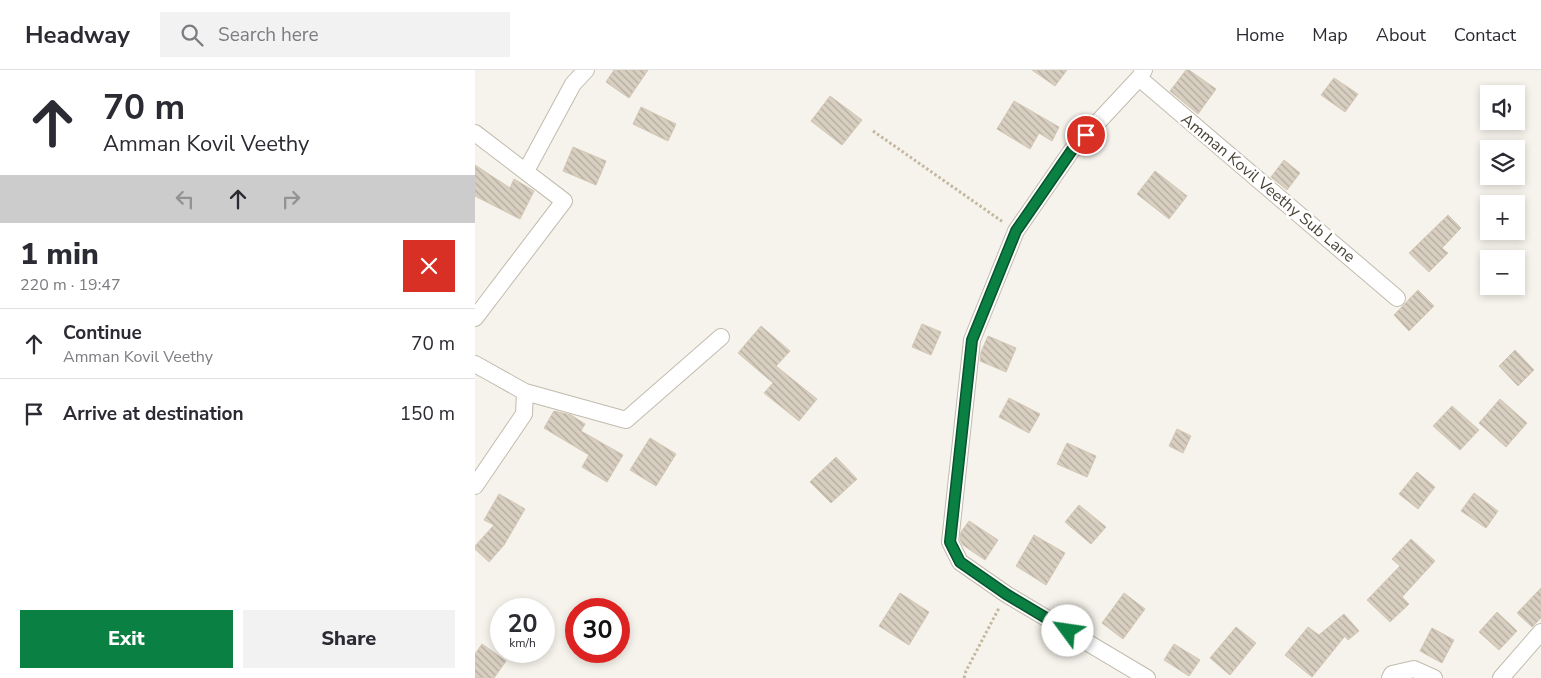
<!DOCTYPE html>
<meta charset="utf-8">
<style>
:root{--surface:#fff;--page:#f2f2f3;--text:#2b2b33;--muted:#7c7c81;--line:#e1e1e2;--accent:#0b8043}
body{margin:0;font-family:"Nunito Sans",sans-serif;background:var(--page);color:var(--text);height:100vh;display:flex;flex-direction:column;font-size:19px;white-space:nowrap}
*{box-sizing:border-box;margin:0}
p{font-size:16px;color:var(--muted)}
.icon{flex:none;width:28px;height:28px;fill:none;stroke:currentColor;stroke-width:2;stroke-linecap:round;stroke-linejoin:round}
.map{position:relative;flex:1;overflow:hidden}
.sheet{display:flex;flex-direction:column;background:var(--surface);width:475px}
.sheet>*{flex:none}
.guide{background:#fff;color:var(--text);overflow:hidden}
.buttons{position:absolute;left:1005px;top:15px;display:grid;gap:10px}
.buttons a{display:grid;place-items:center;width:45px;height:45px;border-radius:0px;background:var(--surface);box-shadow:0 2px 8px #0003;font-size:25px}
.speed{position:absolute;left:15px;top:528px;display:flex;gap:10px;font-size:25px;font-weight:700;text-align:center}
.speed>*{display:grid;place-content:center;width:65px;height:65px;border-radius:50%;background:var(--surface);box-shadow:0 2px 8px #0003;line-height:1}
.speed small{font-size:12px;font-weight:400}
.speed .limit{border:8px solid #d22;background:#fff;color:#111}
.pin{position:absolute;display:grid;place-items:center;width:42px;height:42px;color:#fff;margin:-21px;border:2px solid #fff;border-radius:50%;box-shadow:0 1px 5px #0007}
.me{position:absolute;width:55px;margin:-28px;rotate:301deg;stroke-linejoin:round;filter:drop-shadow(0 0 4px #0008)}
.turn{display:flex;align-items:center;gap:18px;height:105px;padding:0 20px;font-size:22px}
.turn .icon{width:65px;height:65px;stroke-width:2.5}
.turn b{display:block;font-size:35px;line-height:42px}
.lanes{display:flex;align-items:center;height:48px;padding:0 20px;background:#0003;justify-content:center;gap:25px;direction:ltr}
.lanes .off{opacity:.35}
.round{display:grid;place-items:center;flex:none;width:52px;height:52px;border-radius:0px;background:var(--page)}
.headline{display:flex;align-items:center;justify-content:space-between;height:85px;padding:0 20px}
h1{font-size:30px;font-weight:800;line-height:38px}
.action{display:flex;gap:10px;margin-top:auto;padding:10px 20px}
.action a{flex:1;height:58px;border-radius:0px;background:var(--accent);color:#fff;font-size:20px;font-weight:800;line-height:58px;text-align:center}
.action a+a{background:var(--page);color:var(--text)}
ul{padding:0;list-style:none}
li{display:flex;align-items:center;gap:15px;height:70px;padding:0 20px;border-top:1px solid var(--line)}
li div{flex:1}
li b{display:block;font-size:19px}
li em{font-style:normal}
header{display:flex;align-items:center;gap:30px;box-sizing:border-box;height:70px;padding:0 25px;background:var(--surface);border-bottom:1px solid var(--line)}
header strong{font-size:24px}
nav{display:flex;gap:28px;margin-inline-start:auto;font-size:18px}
.search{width:350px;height:45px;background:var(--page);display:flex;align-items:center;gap:12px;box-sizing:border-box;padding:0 18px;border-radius:0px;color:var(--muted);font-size:19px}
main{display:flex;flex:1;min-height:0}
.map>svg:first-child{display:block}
.building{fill:url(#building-back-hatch);stroke:#d3c7b4}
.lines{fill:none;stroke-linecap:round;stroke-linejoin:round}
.minor-casing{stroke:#c2bbae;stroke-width:18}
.path{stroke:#c4b79f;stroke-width:3;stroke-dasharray:2.5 2.5;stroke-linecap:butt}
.minor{stroke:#fff;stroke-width:16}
.route-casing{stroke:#07532c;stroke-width:12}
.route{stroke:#0b8043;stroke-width:9}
.labels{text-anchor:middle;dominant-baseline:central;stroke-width:5;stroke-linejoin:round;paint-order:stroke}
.street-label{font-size:16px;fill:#4b4439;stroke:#fff}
</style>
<header>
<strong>Headway</strong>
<div class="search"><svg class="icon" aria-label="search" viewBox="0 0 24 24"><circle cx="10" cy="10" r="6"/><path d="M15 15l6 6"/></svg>Search here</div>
<nav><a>Home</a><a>Map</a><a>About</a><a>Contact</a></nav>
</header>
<main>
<section class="sheet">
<div class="guide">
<div class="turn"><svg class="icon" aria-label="ahead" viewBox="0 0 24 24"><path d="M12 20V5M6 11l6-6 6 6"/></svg><div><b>70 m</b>Amman Kovil Veethy</div></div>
<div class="lanes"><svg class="icon off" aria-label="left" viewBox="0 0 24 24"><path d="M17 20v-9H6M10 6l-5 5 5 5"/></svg><svg class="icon" aria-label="ahead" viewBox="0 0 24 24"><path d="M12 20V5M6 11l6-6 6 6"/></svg><svg class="icon off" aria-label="right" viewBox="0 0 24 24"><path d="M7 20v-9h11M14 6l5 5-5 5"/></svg></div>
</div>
<div class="headline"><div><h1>1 min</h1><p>220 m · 19:47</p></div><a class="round" style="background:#d93025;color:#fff"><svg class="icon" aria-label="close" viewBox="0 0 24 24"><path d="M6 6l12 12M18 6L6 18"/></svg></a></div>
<ul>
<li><svg class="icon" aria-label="ahead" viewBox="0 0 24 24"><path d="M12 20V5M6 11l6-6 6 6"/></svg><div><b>Continue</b><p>Amman Kovil Veethy</p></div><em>70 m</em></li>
<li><svg class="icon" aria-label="arrive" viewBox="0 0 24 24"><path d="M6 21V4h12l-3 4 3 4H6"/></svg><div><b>Arrive at destination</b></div><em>150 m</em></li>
</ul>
<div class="action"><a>Exit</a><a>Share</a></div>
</section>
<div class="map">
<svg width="1066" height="608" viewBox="0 0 1066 608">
<defs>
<pattern id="building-back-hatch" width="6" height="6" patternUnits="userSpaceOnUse" patternTransform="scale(1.25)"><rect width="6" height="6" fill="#d8cfc1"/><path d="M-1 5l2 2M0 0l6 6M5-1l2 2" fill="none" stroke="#b1aa9e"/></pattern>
</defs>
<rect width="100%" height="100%" fill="#f6f3ec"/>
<path class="building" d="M 139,0 L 173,0 L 154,28 L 131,12 Z
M 557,0 L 592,0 L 580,16 Z
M 711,0 L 714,0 L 741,19 L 723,44 L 695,21 Z
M 859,8 L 883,24 L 870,42 L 846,25 Z
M 355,26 L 387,50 L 367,75 L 336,51 Z
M 539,31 L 584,57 L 577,71 L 564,63 L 555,79 L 522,59 Z
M 166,37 L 201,54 L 193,71 L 158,54 Z
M 98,77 L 131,91 L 121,115 L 88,101 Z
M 809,90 L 825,103 L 812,120 L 796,107 Z
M 0,95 L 35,118 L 39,109 L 59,121 L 45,149 L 0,126 Z
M 680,101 L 712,126 L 694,149 L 662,124 Z
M 973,145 L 986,158 L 967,178 L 973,183 L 954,202 L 934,183 Z
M 943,220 L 959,236 L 934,261 L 919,245 Z
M 447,254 L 466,262 L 456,285 L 437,277 Z
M 286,256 L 315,281 L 301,296 L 342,329 L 324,351 L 289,323 L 298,313 L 263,283 Z
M 513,266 L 541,278 L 531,302 L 505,291 L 506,282 Z
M 1040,280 L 1059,300 L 1043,316 L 1024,296 Z
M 534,328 L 565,344 L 554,363 L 524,347 Z
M 1025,329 L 1052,353 L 1031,377 L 1004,353 Z
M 977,336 L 1004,360 L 985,380 L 958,356 Z
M 79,341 L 96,345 L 110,354 L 106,361 L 148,385 L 132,412 L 107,397 L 114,385 L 69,358 Z
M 702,359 L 716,366 L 708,383 L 694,376 Z
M 175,368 L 201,384 L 181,416 L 155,400 Z
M 592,373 L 621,386 L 612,407 L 582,394 Z
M 361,387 L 382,409 L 356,433 L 335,412 Z
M 942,402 L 960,417 L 943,439 L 924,424 Z
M 999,423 L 1023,441 L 1011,458 L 986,441 Z
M 24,424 L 50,439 L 29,475 L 14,492 L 0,479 L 0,476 L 19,455 L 9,450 Z
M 604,435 L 631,457 L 616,474 L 590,452 Z
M 494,451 L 523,470 L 510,490 L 488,475 L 485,470 L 486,462 Z
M 559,465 L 590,483 L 571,515 L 541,496 Z
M 936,469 L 960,491 L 927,527 L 934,534 L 915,552 L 892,530 L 925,496 L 917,489 Z
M 1066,518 L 1066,548 L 1057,557 L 1042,543 Z
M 425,523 L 454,542 L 434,575 L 404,556 Z
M 649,523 L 670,539 L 648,569 L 627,553 Z
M 1022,542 L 1042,561 L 1024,580 L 1004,562 Z
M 869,544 L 884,561 L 873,570 L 870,566 L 837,607 L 810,585 L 833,557 L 844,565 Z
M 761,557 L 781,573 L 755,605 L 735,588 Z
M 957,558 L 979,570 L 967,593 L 945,581 Z
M 7,574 L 31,591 L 19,608 L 0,608 L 0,584 Z
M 699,574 L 725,590 L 714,606 L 689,590 Z"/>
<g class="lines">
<g class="minor-casing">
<path id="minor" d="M 669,0 L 664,8 L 597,80 L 541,161 L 497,270 L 475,472 L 485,492 L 531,524 L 672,608
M 664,8 L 922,228
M 0,63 L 89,131 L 0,248
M 51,101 L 98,14 L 111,0
M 0,294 L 50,322 L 151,350 L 246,267
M 0,416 L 49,344 L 50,322
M 915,608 L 917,604 L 939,599 L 959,608
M 1026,608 L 1066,562"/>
</g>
<path class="path" d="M 398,61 L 528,152
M 489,608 L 491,601 L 524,538"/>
<use href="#minor" class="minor"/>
</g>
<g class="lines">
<g class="route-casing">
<path id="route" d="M 593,561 L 531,524 L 485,492 L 475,472 L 497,270 L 541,161 L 597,80 L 611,65"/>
</g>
<use href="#route" class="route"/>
</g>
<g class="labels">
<g class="street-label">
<text transform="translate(793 118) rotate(40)">Amman Kovil Veethy Sub Lane</text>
</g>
</g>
</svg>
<div class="buttons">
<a><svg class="icon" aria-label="sound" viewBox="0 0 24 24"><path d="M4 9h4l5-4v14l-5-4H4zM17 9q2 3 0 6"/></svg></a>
<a><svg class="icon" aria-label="layers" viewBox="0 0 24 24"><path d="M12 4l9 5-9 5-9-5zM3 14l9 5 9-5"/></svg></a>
<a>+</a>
<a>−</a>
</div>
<div class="speed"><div>20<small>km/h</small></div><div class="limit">30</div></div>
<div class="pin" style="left:611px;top:65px;background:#d93025"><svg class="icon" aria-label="arrive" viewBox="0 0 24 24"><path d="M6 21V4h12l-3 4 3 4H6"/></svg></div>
<svg class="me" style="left:593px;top:561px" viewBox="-20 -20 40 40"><circle r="19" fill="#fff"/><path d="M0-13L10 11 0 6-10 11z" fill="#0b8043"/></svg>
</div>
</main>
